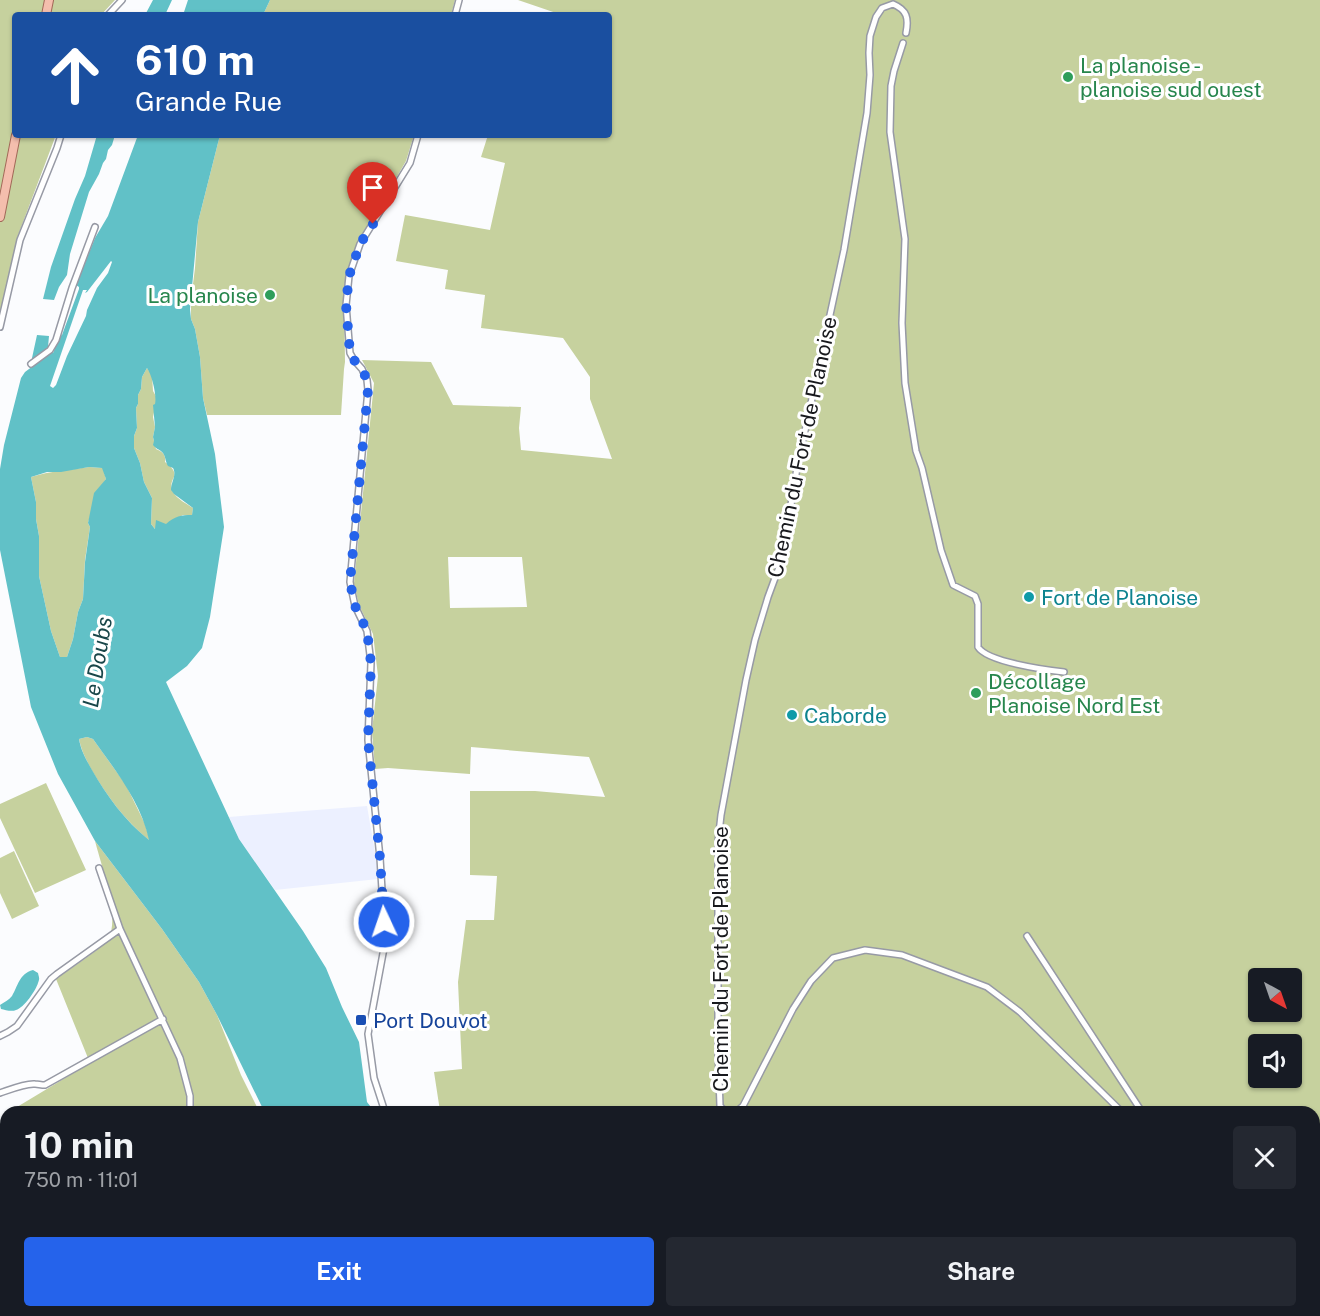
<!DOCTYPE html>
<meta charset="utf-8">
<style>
:root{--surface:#171b24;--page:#242831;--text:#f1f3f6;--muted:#9ea1a6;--accent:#2563eb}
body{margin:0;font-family:"Public Sans",sans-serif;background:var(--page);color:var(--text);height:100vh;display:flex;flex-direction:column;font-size:22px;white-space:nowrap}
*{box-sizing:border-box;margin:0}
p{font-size:20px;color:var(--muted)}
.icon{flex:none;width:33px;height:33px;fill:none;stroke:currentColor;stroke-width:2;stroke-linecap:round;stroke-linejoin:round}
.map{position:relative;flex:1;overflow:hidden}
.drawer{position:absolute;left:0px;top:1106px;width:1320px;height:212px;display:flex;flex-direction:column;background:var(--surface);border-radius:18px 18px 0 0;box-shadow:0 2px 4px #0004}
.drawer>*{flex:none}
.guide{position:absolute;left:12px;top:12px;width:600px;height:126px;border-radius:6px;box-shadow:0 2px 4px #0004;background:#1a4fa0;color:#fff;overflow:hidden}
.needle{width:39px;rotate:140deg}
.tools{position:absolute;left:1248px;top:968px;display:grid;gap:12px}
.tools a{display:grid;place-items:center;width:54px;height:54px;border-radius:6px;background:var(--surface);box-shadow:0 2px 4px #0004;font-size:30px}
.pin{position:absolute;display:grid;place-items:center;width:51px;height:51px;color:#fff;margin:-62px -26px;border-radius:50% 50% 50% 0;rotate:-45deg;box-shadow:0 0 6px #0007}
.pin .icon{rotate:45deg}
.me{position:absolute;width:66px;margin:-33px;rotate:357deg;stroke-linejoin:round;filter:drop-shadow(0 0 4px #0008)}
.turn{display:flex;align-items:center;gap:21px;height:126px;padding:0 24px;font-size:27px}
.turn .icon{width:78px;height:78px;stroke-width:2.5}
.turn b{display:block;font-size:42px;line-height:51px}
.round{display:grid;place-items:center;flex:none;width:63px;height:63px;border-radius:6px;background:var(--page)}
.summary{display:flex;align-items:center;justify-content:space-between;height:102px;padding:0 24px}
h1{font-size:36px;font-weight:700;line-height:45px}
.primary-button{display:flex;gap:12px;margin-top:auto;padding:12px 24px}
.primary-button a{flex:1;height:69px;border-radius:6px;background:var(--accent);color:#fff;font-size:24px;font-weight:700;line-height:69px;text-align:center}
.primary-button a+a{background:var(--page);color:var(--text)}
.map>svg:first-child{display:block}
.built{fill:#ecf0ff}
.green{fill:#c6d19e;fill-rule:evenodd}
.water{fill:#61c1c7;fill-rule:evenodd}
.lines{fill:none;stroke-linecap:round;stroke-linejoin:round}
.minor-casing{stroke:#979aa5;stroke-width:8}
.primary-casing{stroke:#a26858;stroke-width:10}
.minor{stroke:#fff;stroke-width:5}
.primary{stroke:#f4bead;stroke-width:8}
.route{stroke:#2563eb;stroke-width:10;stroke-dasharray:0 18}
.leisure-dot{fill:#2e9e5b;stroke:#fff;stroke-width:2}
.culture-dot{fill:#0f9aa8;stroke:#fff;stroke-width:2}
.transit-dot{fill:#1a4fb4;stroke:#fff;stroke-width:2}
.labels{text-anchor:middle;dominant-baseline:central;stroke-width:6;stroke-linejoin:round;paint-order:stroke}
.leisure-label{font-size:21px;fill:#27864d;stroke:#fff;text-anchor:start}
.street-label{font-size:21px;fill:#18191d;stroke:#fff}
.culture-label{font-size:21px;fill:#0d838f;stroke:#fff;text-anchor:start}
.transit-label{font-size:21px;fill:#164399;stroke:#fff;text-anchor:start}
.water-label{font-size:22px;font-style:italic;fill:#194649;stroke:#fff}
</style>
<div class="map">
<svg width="1320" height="1316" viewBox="0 0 1320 1316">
<rect width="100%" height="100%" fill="#fbfcfe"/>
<path class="built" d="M 367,806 L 376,858 L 378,879 L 275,890 L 239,839 L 229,817 Z"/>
<path class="green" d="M 0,0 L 115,0 L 101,15 L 15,15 L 15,135 L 56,135 L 17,238 L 0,314 Z
M 270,0 L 455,0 L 451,15 L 263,15 Z
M 518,0 L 1320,0 L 1320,1316 L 1126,1316 L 1113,1311 L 1314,1311 L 1314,1112 L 440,1111 L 434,1072 L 462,1069 L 458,982 L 466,920 L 494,920 L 497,876 L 470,875 L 470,791 L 535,791 L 605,797 L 589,757 L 471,747 L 470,774 L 388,768 L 375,769 L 372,731 L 378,676 L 373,634 L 359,605 L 354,583 L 374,383 L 362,360 L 431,362 L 453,405 L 521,407 L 519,428 L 521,450 L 612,459 L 590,399 L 590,377 L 563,338 L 481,328 L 485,295 L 445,289 L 448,270 L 396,261 L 405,215 L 490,230 L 505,163 L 481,157 L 488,135 L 609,135 L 609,15 L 562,15 ZM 448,557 L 522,557 L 527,607 L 450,608 ZM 1258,978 L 1292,978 L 1292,1011 L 1258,1011 ZM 1258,1044 L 1292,1044 L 1292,1077 L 1258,1077 Z
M 220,135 L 414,135 L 406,161 L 357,246 L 344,286 L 345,362 L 344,369 L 341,415 L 207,415 L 203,398 L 200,357 L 195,329 L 191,319 L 191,300 L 195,268 L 198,222 Z
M 147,368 L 152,375 L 153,391 L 157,398 L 153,417 L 155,427 L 153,437 L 156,449 C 163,452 166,455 165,462 C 185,477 166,477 173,492 C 177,499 187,504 193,508 L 192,516 L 183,515 L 156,530 L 151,524 L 152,498 L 144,482 L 140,463 L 134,448 L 134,436 L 137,428 L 136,408 L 138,404 L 138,395 L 141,389 L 142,377 Z
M 89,467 L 103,468 L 106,479 L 102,485 L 98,489 L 88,523 L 90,527 L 85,560 L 83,599 L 78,612 L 73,639 L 67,657 L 60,657 L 51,631 L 39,576 L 39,536 L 36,519 L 36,502 L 31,477 C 50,471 70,470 89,467 Z
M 87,737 L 93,739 L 126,785 L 145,824 L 150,841 C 125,821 107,796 91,769 C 86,759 81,750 79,739 Z
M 46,783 L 86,870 L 35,893 L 0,818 L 0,804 Z
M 95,841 L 162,929 L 199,982 L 217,1015 L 241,1075 L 259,1111 L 97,1112 L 95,1107 L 85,1111 L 19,1112 L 17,1107 L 90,1063 L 56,979 C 65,972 104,947 108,940 C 121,917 101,865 95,841 Z
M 14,851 L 39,906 L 12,919 L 0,893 L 0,858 Z
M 144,1311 L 340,1311 L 340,1316 L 143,1316 Z
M 509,1311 L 826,1311 L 813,1316 L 509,1316 Z
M 890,1311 L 1053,1311 L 1072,1316 L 870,1316 Z"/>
<path class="water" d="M 153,0 L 172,0 L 165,15 L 145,15 Z
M 188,0 L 270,0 L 263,15 L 183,15 Z
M 97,135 L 115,135 L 112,145 L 108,150 L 106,159 L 103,163 L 99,174 L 89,192 L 70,254 L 67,275 L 59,287 L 54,300 L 43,299 L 51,267 L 75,199 L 85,176 Z
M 138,135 L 220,135 L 198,222 L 190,309 L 191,319 L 195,329 L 200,357 L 203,398 L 215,454 L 224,527 L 210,617 L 202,648 L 187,666 L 166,682 L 239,839 L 303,931 L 326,968 L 342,1007 L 359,1042 L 367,1102 L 374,1111 L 264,1111 L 217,1015 L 199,982 L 162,929 L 95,841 L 58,774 L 31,707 L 0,550 L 0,469 L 4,445 L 21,378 L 25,372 L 33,366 L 32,358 L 37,335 L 49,336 L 48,347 L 50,352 L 53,353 L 60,336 L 62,335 L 79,289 L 79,287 L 76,285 L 95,238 L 108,216 ZM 111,261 L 112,262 L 108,273 L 97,288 L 87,310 L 86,316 L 67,356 L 56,385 L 53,388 L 50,386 L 83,290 L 87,290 L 85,293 L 87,292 ZM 147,368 C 152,375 157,396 155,404 L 153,405 L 155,427 L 153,437 L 154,441 L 153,445 C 156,449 159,449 162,452 C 166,456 165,461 168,466 L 173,468 C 177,475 171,482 171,490 L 174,494 L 193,508 L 192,515 C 181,515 175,516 166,524 L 156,520 L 155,529 L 151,524 L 152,498 L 144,482 L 140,463 L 134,448 L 134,436 L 137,428 L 136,408 L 138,404 L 138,395 L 141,389 L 142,377 ZM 89,467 L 102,468 L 106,479 L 94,493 L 88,523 L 90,527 L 85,562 L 83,599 L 78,612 L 73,639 L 67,657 L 60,657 L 51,631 L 39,576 L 39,536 L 36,519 L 36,502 L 31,477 L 47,472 L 61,472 ZM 87,737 L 93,739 C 115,770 141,802 149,840 C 125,821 107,796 92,770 C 86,759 81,751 79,739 Z
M 33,970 L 38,973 C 39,978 40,978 38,983 C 36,990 24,1008 16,1010 C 12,1012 5,1010 1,1009 L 0,1005 C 4,1002 9,1000 12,996 C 18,986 19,974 33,970 Z
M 345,1311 L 426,1311 L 427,1316 L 346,1316 Z"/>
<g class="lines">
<g class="minor-casing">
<path id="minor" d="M 108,15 L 122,0
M 455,15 L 459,0
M 903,43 L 894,71 L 891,86 L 890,132 L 905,239 L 902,323 L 905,383 L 916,451 L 922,468 L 941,550 L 953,585 L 975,596 L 978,604 L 978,647 C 987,662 1046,670 1064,672
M 0,327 L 20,240 L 57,148 L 61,135
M 31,364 L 50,350 L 56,340 L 72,288 L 95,227
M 99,868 L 120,929 L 180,1058 L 190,1096 L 190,1112
M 1027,936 L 1142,1112
M 0,1036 L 8,1032 L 17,1026 L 51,979 L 57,974 L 120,929
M 0,1093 C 9,1090 25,1083 35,1084 C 38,1084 41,1085 45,1085 L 163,1019
M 385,1112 L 374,1078 L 368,1034 L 384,948 L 384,922 L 380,858 L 368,740 L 371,663 L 367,631 L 355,606 L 350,582 L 368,390 L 367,380 L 362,369 L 354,360 L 350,353 L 346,305 L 349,276 L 360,244 L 410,163 L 418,135
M 726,1112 L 720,1106 L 718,1050 L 718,842 L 721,815 L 746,680 L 755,640 L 768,597 L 782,559 L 797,468 L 844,250 L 867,113 L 870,75 L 869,53 L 870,36 L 876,17 L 882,8 L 893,4 C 907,10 909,18 906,33
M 736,1112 L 743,1106 L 793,1009 L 811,981 L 833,958 L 865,950 L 902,955 L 987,987 L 1020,1012 L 1122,1112
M 442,1311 L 443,1316
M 1106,1311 L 1119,1316
M 1298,1311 L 1300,1316
M 75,1316 L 77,1311
M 818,1316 L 832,1311"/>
</g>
<g class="primary-casing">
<path id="primary" d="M 46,15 L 49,0
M 0,217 L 16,135
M 0,1183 L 6,1200
M 46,1311 L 47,1316
M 1071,1311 L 1088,1316
M 853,1316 L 870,1311"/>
</g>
<use href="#minor" class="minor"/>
<use href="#primary" class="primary"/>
</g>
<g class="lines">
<path class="route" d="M 373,224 L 360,244 L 349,276 L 346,305 L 350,353 L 354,360 L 362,369 L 367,380 L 368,390 L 350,582 L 355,606 L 367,631 L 371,663 L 368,740 L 380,858 L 384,922"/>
</g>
<g class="leisure-dot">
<circle cx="1068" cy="77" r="6"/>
<circle cx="270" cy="295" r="6"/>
<circle cx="976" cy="693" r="6"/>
</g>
<g class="culture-dot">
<circle cx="1029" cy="597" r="6"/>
<circle cx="792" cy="715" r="6"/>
</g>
<rect class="transit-dot" x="355" y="1014" width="12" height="12" rx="3"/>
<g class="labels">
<g class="leisure-label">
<text x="1080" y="65">La planoise -<tspan x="1080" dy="24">planoise sud ouest</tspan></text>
<text x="258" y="295" text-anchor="end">La planoise</text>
<text x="988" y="681">Décollage<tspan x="988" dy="24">Planoise Nord Est</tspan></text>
</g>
<g class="street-label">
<text transform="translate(802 447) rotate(-78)">Chemin du Fort de Planoise</text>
<text transform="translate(720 959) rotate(-90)">Chemin du Fort de Planoise</text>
</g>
<g class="culture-label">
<text x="1041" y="597">Fort de Planoise</text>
<text x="804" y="715">Caborde</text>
</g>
<g class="transit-label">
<text x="373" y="1020">Port Douvot</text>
</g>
<g class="water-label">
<text transform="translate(97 662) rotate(-81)">Le Doubs</text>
</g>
</g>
</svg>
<div class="tools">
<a><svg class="needle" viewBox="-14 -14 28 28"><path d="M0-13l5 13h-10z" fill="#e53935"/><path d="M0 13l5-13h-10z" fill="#9ea1a6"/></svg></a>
<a><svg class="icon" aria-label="sound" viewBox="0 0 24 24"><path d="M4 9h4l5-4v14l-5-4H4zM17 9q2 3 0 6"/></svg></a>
</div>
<div class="pin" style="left:373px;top:224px;background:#d93025"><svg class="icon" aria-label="arrive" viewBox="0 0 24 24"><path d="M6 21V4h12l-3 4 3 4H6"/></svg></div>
<svg class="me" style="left:384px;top:922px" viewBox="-20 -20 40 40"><circle r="17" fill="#2563eb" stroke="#fff" stroke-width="3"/><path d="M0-11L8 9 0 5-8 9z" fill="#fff"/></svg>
<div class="guide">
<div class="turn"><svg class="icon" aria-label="ahead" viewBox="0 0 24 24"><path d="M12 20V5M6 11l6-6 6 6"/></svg><div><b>610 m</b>Grande Rue</div></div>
</div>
<section class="drawer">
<div class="summary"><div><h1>10 min</h1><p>750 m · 11:01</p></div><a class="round"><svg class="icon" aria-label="close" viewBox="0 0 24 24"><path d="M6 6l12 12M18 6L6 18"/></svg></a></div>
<div class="primary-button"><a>Exit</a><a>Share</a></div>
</section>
</div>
